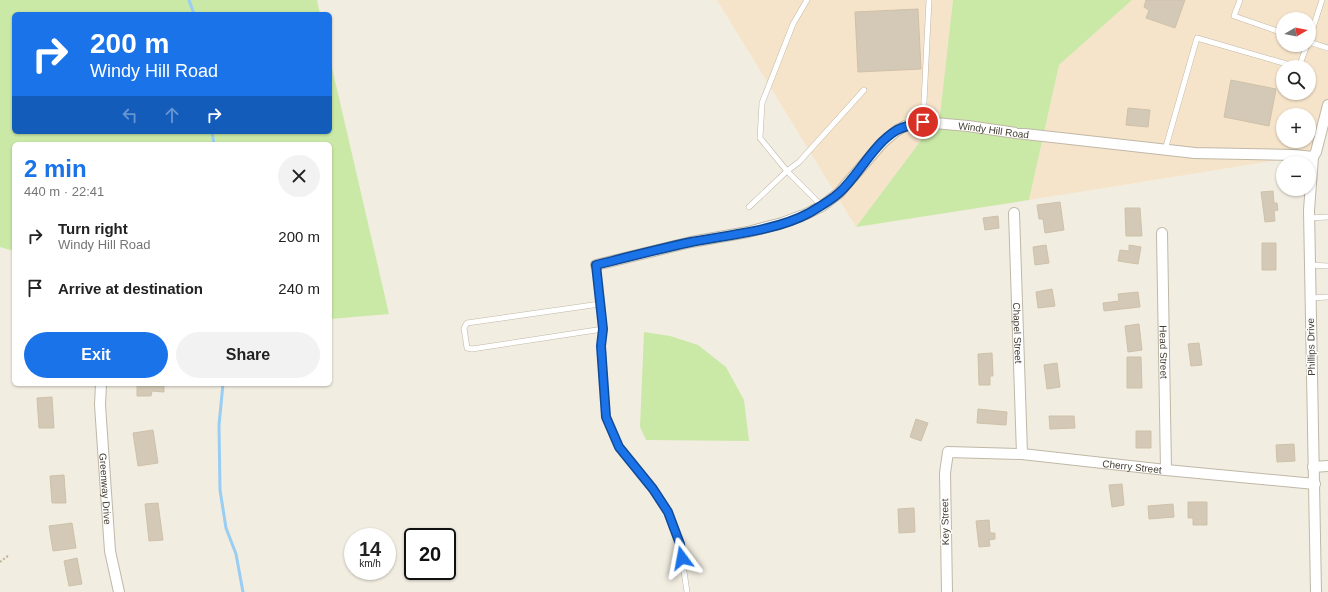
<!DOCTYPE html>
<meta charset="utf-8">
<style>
:root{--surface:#fff;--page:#f2f2f2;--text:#222;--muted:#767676;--accent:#1a73e8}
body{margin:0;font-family:Helvetica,sans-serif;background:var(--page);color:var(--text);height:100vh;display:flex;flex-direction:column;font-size:15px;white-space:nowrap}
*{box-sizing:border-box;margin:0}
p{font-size:13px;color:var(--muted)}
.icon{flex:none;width:22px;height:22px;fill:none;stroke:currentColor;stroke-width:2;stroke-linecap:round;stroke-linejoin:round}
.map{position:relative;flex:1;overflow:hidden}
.sheet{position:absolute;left:12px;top:142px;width:320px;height:244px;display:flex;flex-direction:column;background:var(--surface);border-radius:6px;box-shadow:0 1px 3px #0004}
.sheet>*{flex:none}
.hud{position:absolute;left:12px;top:12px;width:320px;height:122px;border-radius:6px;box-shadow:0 1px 3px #0004;background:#1a73e8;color:#fff;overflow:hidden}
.needle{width:26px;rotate:81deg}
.controls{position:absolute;left:1276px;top:12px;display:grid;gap:8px}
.controls a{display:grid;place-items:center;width:40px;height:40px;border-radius:50%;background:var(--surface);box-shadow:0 1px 3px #0004;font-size:20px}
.speed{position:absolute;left:344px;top:528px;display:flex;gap:8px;font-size:20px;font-weight:700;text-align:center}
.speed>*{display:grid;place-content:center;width:52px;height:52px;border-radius:50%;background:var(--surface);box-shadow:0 1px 3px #0004;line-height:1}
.speed small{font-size:10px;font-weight:400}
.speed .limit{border:2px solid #111;border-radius:6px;background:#fff;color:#111}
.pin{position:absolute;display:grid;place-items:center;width:34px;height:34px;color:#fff;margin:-17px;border:2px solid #fff;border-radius:50%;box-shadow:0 1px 4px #0007}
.me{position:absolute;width:44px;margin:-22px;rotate:347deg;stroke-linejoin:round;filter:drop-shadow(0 0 3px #0008)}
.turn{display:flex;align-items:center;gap:14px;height:84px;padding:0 12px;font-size:18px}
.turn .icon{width:52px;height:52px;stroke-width:2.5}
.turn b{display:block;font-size:28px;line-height:34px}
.lanes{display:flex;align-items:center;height:38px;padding:0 12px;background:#0003;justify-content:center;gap:20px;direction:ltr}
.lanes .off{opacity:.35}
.round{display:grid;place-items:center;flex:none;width:42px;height:42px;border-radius:21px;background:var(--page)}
.summary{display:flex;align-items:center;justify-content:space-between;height:68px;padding:0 12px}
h1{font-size:24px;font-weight:600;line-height:30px;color:var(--accent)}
.button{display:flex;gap:8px;margin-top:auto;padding:8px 12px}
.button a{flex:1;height:46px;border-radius:24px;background:var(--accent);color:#fff;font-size:16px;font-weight:600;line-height:46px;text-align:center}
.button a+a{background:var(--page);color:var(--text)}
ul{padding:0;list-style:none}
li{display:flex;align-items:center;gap:12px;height:52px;padding:0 12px}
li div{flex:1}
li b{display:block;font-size:15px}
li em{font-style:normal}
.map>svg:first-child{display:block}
.commercial{fill:#f6e4ca;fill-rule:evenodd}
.green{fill:#cae9a7}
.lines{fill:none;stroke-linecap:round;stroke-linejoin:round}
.stream{stroke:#99cdf3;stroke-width:3}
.building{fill:#d3c9b6;stroke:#cfc1a9}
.service-casing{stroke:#c0b8a7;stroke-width:6}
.minor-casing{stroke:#c0b8a7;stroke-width:12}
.path{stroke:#c0b194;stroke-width:2;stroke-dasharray:2 2;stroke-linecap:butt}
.service{stroke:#fff;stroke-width:5}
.minor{stroke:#fff;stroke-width:10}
.route-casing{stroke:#114b97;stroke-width:10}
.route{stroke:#1a73e8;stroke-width:7}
.labels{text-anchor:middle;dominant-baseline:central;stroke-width:3;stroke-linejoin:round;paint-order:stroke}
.street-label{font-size:10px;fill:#433d32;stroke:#fff}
</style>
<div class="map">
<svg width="1328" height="592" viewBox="0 0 1328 592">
<rect width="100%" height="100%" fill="#f2ede1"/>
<path class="commercial" d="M 717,0 L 953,0 L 940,115 L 856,227 Z
M 1132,0 L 1328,0 L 1328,101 L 1315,154 L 1029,200 L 1059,65 ZM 1283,19 L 1309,19 L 1309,45 L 1283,45 ZM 1283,67 L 1309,67 L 1309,93 L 1283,93 ZM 1283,115 L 1309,115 L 1309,141 L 1283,141 Z"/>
<path class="green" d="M 0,0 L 317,0 L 320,14 L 14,14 L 14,132 L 330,132 L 330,59 L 389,314 L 330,319 L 330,144 L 14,144 L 14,251 L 0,247 Z
M 953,0 L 1132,0 L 1059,65 L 1029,200 L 856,227 L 940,115 Z
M 644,332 L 670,336 L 698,345 L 726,367 L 744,400 L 749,441 L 646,440 L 640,427 Z"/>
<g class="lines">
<path class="stream" d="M 189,0 L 194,14
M 212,132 L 214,144
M 223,384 L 219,425 L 220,490 L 226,528 L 236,554 L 243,592"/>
</g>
<path class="building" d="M 1146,0 L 1185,0 L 1175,28 L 1146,18 L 1149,10 L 1144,7 Z
M 918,9 L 921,69 L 858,72 L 855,12 Z
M 1231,80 L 1276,89 L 1269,126 L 1224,117 Z
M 1128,108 L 1150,110 L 1148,127 L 1126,125 Z
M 1273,191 L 1274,203 L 1277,203 L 1278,210 L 1274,211 L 1275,221 L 1265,222 L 1261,192 Z
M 1060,202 L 1064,230 L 1045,233 L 1043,219 L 1039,219 L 1037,205 Z
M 1125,208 L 1140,208 L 1142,236 L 1126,236 Z
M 998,216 L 999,228 L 985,230 L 983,218 Z
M 1262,243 L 1276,243 L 1276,270 L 1262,270 Z
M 1046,245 L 1049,263 L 1035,265 L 1033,247 Z
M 1129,245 L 1141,247 L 1138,264 L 1118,261 L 1120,250 L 1129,251 Z
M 1052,289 L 1055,306 L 1038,308 L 1036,292 Z
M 1138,292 L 1140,307 L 1104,311 L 1103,303 L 1119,301 L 1118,294 Z
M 1139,324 L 1142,350 L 1128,352 L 1125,326 Z
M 1199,343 L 1202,365 L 1191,366 L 1188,344 Z
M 992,353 L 993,376 L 990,376 L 990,385 L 979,385 L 978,354 Z
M 1127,357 L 1141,357 L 1142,388 L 1127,388 Z
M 1057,363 L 1060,387 L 1047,389 L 1044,365 Z
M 137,384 L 164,384 L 164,392 L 152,391 L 151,396 L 137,396 Z
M 52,397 L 54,428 L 39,428 L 37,398 Z
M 978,409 L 1007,412 L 1006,425 L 977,423 Z
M 1049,416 L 1074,416 L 1075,428 L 1050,429 Z
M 916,419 L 928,423 L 921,441 L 910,437 Z
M 153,430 L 158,463 L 138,466 L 133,433 Z
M 1136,431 L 1151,431 L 1151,448 L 1136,448 Z
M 1294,444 L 1295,461 L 1277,462 L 1276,445 Z
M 64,475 L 66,503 L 52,503 L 50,476 Z
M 1122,484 L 1124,505 L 1112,507 L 1109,485 Z
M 1188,502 L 1207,502 L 1207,525 L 1193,525 L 1193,518 L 1188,518 Z
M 158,503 L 163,540 L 149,541 L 145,504 Z
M 1173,504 L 1174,517 L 1149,519 L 1148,506 Z
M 914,508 L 915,532 L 899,533 L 898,509 Z
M 989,520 L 990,533 L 995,533 L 995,539 L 989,540 L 990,546 L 979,547 L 976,521 Z
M 72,523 L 76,548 L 53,551 L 49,526 Z
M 77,558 L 82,584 L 69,586 L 64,561 Z"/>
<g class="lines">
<g class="service-casing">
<path id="service" d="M 807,0 L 793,24 L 762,103 L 760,138 L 787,171 L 822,206
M 1240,0 L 1234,16 L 1283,33
M 1309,40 L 1322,0
M 1309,42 L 1328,48
M 1299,67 L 1307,45
M 923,122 L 929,0
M 1165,150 L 1197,38 L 1297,67
M 749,207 L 787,171 L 799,162 L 864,90
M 1309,218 L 1328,217
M 596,265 L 600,304 L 467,323 L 464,328 L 467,348 L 472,349 L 603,329 L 600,304
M 1310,265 L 1328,266
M 1311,298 L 1328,297
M 603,329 L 601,346 L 606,417 L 619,447 L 653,489 L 668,512 L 680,544 L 687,592"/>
</g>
<g class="minor-casing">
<g id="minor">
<path id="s1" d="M 1014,213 L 1022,454"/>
<path id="s2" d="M 1162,233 L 1166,470"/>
<path id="s3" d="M 596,265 L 691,242 L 748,232 L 782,223 L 806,214 L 822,206 L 839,193 L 882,143 L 896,131 L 905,126 L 923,122 L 968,126 L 1016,133 L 1195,153 L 1294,155 L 1313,157"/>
<path id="s4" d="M 101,384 L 100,405 L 110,551 L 119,592"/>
<path d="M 1313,467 L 1328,466"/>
<path id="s5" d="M 947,592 L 945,473 L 948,452 L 1022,454 L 1166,470 L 1315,484"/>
<path d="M 1316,592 L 1309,210 L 1313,157 L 1316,152 L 1328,105"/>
</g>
</g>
<path class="path" d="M 0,562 L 9,555"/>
<use href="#service" class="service"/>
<use href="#minor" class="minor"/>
</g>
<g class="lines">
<g class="route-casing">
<path id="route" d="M 682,558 L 680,544 L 668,512 L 653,489 L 619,447 L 606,417 L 601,346 L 603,329 L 596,265 C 628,257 659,249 691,242 C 727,235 776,231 809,213 C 819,207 830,201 839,193 C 859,175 873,144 897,130 C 905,126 914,124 923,122"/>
</g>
<use href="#route" class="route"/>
</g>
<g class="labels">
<g class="street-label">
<text stroke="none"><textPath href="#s3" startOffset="440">Windy Hill Road</textPath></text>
<text stroke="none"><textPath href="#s1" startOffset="120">Chapel Street</textPath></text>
<text transform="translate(1311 347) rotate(-91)">Phillips Drive</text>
<text stroke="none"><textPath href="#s2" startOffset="119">Head Street</textPath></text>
<text stroke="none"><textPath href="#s5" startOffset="325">Cherry Street</textPath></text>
<text stroke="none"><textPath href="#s4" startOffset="105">Greenway Drive</textPath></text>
<text transform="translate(945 522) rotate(-91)">Key Street</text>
</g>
</g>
</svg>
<div class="controls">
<a><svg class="needle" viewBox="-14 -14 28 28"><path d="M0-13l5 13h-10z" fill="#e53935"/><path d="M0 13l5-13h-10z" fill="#767676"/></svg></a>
<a><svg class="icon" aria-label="search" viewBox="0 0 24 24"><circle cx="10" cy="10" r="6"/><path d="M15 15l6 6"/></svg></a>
<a>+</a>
<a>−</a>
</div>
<div class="speed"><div>14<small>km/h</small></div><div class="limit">20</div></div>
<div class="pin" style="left:923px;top:122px;background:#d93025"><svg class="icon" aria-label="arrive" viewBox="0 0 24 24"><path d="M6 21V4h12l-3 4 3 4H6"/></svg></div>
<svg class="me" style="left:682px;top:558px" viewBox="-20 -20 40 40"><path d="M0-17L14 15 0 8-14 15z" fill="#1a73e8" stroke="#fff" stroke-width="4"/></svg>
<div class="hud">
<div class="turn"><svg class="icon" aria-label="right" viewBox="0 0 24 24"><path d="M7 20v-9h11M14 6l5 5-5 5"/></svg><div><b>200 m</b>Windy Hill Road</div></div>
<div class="lanes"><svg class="icon off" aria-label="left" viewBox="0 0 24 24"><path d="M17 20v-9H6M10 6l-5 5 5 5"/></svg><svg class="icon off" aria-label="ahead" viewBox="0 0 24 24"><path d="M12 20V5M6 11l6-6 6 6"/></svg><svg class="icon" aria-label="right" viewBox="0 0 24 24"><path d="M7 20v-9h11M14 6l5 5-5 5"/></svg></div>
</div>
<section class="sheet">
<div class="summary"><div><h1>2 min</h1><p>440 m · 22:41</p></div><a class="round"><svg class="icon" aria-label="close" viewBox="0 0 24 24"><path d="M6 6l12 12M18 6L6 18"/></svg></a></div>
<ul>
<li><svg class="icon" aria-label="right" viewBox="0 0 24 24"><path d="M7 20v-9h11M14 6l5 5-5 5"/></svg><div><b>Turn right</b><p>Windy Hill Road</p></div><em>200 m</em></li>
<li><svg class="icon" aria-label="arrive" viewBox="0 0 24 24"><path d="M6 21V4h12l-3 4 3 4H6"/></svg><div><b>Arrive at destination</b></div><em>240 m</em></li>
</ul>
<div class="button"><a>Exit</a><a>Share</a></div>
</section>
</div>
